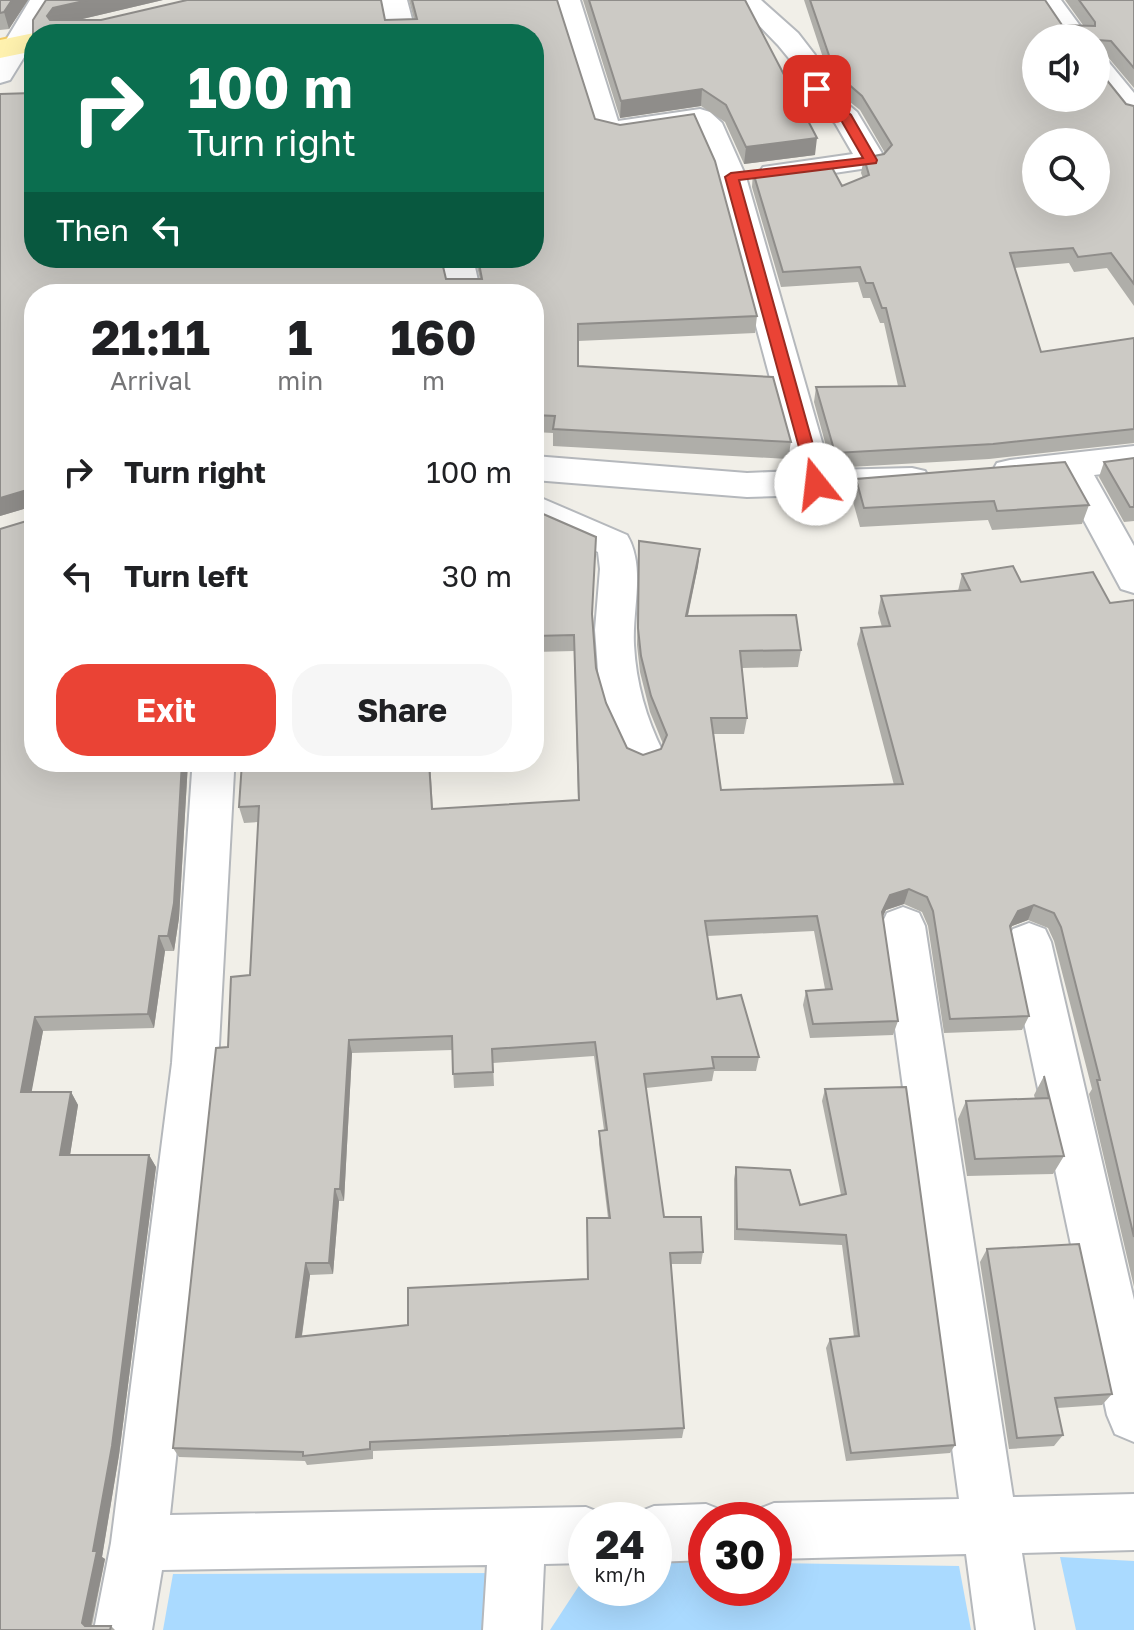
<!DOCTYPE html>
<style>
:root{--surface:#fff;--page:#f6f6f6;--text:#202124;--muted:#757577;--accent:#ea4335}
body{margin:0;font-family:"Golos Text",sans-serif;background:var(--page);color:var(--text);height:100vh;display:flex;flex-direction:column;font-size:30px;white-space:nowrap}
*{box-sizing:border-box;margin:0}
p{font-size:26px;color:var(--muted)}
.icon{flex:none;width:44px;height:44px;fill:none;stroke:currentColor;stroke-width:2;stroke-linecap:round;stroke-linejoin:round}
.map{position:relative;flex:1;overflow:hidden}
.panel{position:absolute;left:24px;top:284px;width:520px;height:488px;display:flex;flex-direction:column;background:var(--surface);border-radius:32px;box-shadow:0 8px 32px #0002}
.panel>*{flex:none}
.guide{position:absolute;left:24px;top:24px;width:520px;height:244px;border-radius:32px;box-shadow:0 8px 32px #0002;background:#0b6e4f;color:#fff;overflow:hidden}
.controls{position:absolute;left:1022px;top:24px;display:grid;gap:16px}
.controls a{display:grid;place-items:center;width:88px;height:88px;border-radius:50%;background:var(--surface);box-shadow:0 8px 32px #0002;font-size:40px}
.speed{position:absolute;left:568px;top:1502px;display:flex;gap:16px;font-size:40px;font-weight:700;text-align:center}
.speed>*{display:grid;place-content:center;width:104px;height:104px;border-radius:50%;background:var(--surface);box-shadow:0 8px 32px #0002;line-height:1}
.speed small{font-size:20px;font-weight:400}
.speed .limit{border:12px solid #d22;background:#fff;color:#111}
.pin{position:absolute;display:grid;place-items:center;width:68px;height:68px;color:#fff;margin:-34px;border-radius:16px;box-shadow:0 4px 12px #0006}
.me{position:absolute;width:88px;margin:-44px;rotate:344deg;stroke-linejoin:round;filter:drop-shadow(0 0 6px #0008)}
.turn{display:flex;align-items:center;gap:28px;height:168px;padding:0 32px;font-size:36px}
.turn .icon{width:104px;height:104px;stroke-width:2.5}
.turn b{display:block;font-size:56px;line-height:68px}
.then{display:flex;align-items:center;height:76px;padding:0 32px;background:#0003;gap:16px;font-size:30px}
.eta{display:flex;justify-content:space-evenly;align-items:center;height:136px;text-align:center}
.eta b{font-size:48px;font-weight:700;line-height:56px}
.cta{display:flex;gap:16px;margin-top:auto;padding:16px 32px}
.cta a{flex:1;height:92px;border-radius:32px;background:var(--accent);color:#fff;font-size:32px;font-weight:700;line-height:92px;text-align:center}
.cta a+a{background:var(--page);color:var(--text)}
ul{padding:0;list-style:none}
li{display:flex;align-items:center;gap:24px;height:104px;padding:0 32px}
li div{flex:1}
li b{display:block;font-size:30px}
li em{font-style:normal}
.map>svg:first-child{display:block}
.water{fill:#aadaff}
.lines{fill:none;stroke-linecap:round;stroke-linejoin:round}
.street-casing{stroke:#b5b8bc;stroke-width:4}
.secondary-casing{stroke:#b6babf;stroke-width:4}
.primary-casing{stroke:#f2c960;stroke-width:4}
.street{fill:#fff;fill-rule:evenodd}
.secondary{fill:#fff;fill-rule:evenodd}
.primary{fill:#fff2af;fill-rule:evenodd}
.wall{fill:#afaea9;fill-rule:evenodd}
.shaded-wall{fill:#8f8d8a}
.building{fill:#cccac5;stroke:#8f8d8a;stroke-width:2;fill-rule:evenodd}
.route{fill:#ea4335;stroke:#982c22;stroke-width:2}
</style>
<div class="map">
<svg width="1134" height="1630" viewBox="0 0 1134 1630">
<rect width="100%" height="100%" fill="#f1efe8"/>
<path class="water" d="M 1060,1557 L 1134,1561 L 1134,1630 L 1076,1630 Z
M 654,1562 L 706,1563 L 706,1588 L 774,1588 L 774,1563 L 959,1566 L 971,1630 L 550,1630 L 586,1575 L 586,1588 L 654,1588 Z
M 511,1573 L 504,1630 L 163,1630 L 173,1574 Z"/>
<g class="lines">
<g class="street-casing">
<path id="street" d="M 381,0 L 407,0 L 416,34 L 388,34 Z
M 554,0 L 580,0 L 618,121 L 700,109 L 710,112 L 722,123 L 746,177 L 830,470 L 912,468 L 925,471 L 930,480 L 925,489 L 912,492 L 747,497 L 534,480 L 534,456 L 747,473 L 795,471 L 716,177 L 695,128 L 619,139 L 595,133 Z
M 727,0 L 761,0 L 798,33 L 815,55 L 833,92 L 857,112 L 886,160 L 881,166 L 774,182 L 763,179 L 759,173 L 763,167 L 853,154 L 835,123 L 807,96 L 792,62 L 778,45 L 749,15 L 731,6 Z
M 1034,0 L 1061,0 L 1089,38 L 1061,38 Z
M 1096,57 L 1106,59 L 1134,93 L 1134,120 L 1124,117 L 1096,83 Z
M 441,258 L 473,258 L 481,294 L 449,294 Z
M 1134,446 L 1134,470 L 1094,475 L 1134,546 L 1134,593 L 1121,589 L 1061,478 L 1010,484 L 997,481 L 992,472 L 997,463 L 1010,460 Z
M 534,495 L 627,535 C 646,567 632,609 634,645 C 636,683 646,718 663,752 L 657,763 L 643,768 L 629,763 L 608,718 L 599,684 L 595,630 L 600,569 L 598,552 L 534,523 Z
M 191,762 L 231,762 L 234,772 L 218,1063 L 170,1515 L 586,1507 L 606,1515 L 608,1520 L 586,1520 L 586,1563 L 544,1564 L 541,1630 L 483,1630 L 487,1565 L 162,1570 L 152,1630 L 94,1630 L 111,1543 L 172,1063 L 192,772 Z
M 903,907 L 919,913 L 925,926 L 1013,1497 L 1134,1494 L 1134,1550 L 1022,1553 L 1034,1630 L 976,1630 L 966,1554 L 774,1559 L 774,1520 L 751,1520 L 754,1511 L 774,1503 L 959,1499 L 881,926 L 887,913 Z
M 1029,923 L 1045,929 L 1051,942 L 1134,1300 L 1134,1442 L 1115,1434 L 1107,1415 L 1007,942 L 1013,929 Z
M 706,1504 L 726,1512 L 729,1520 L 706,1520 L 706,1560 L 654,1562 L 654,1520 L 632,1520 L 634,1514 L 654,1506 Z"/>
</g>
<g class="secondary-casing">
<path id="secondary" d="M 30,0 L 58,0 L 38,34 L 34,34 L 34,41 L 10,80 L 0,83 L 0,50 Z"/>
</g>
<g class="primary-casing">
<path id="primary" d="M 34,33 L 36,34 L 34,34 L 34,51 L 0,58 L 0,40 Z"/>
</g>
<use href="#street" class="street"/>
<use href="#secondary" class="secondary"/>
<use href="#primary" class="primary"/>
</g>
<path class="wall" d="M 0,0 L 28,0 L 9,29 L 0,30 Z
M 46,0 L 163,0 L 78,20 L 101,20 L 187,0 L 381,0 L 385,20 L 414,19 L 409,0 L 557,0 L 595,119 L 620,125 L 694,114 L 715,161 L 757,316 L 755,333 L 578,341 L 578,366 L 773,377 L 791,442 L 788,459 L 553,446 L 553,433 L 534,432 L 534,294 L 34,294 L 34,762 L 188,762 L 179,918 L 174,951 L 165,951 L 154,1028 L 43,1031 L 31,1092 L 71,1092 L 78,1105 L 70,1155 L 149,1155 L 156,1167 L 119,1455 L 102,1557 L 105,1559 L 92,1626 L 111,1626 L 115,1630 L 0,1630 L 0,529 L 30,520 L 30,507 L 0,516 L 0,94 L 33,93 L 33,20 ZM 34,34 L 534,34 L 534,258 L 475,258 L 480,279 L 446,279 L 441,258 L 34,258 Z
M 583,0 L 745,0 L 815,155 L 744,164 L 725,122 L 701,106 L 620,118 Z
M 804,0 L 1045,0 L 1062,25 L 1083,25 L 1065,0 L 1134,0 L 1134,88 L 1107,56 L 1098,55 L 1097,68 L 1126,104 L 1134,106 L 1134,306 L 1107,268 L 1074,272 L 1069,263 L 1014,268 L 1041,352 L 1134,338 L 1134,443 L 989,459 L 832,468 L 814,402 L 816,387 L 898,386 L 884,323 L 880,323 L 870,298 L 863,298 L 858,282 L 781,287 L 752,187 L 753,172 L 842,186 L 863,178 L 861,173 L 864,158 L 885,153 L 860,110 L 835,90 L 830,79 Z
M 1134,458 L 1134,521 L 1124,522 L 1099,477 L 1104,462 Z
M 856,479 L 1089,505 L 1082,524 L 992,530 L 988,520 L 860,527 L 852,498 Z
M 534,510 L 593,617 L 596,668 L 606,703 L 627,748 L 643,755 L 661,749 L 663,744 L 650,712 L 640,672 L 637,645 L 639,541 L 700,549 L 698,566 L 688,616 L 801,650 L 798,667 L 742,668 L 747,718 L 744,734 L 714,734 L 721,790 L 894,785 L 857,644 L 861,628 L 882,627 L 878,613 L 881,596 L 958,591 L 962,574 L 1021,582 L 1110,603 L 1134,600 L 1134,1287 L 1089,1094 L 1092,1089 L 1054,941 L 1048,928 L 1028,920 L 1012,926 L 1011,928 L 1029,1016 L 1022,1030 L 944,1033 L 928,926 L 922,912 L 904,904 L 886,910 L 883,916 L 898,1021 L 893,1035 L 810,1038 L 803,1005 L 806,991 L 825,989 L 814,931 L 707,936 L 717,999 L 759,1057 L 756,1071 L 714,1071 L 712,1081 L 646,1088 L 664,1217 L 703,1252 L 701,1264 L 671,1264 L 684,1428 L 682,1438 L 373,1451 L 373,1459 L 307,1465 L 305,1461 L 179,1457 L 173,1448 L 228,1047 L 250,975 L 258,822 L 244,823 L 239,807 L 242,762 L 430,762 L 433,809 L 578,800 L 574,651 L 534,652 ZM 452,1050 L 454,1088 L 494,1086 L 493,1063 L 594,1056 L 604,1130 L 599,1131 L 599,1144 L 608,1218 L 588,1279 L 408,1325 L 302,1336 L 310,1275 L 333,1274 L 339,1201 L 344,1201 L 352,1053 Z
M 1044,1076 L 1064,1156 L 1053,1174 L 967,1176 L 958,1119 L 966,1101 L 1035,1099 L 1034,1095 Z
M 825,1089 L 955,1445 L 950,1453 L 846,1461 L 826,1348 L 830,1339 L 854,1337 L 842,1245 L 734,1240 L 734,1179 L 736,1167 L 800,1205 L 841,1195 L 822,1101 Z
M 987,1249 L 1112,1394 L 1102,1405 L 1057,1408 L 1063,1435 L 1054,1446 L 1009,1449 L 980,1262 Z"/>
<path class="shaded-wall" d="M 12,0 L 28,0 L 9,29 L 4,12 Z
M 88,0 L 163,0 L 57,25 L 52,32 L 47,16 L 53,8 Z
M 702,89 L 701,106 L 620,118 L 621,101 Z
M 817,138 L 815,155 L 744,164 L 746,147 Z
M 30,489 L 34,506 L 0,516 L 0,498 Z
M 700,549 L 698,566 L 684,633 L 686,616 Z
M 182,762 L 188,762 L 179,918 L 174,951 L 168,936 Z
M 909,889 L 904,904 L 886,910 L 878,926 L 882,912 L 890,895 Z
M 1034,905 L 1028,920 L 1012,926 L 1004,941 L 1018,911 Z
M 159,936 L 165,951 L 154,1028 L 148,1014 Z
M 35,1017 L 43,1031 L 29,1106 L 21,1092 Z
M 349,1040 L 352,1053 L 344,1201 L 340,1189 Z
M 71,1092 L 78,1105 L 68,1168 L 60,1155 Z
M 149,1155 L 156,1167 L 119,1455 L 102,1557 L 105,1559 L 90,1630 L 82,1623 Z
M 335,1189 L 339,1201 L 333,1274 L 329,1263 Z
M 306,1263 L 310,1275 L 300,1348 L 296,1337 Z"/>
<path class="building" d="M 0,0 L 12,0 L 4,12 L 0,13 Z
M 46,0 L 88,0 L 53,8 L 47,16 L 50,20 L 101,20 L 187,0 L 381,0 L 385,20 L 417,19 L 412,0 L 557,0 L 595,119 L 620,125 L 694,114 L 715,161 L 757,316 L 578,324 L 578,366 L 773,377 L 791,442 L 553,429 L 555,416 L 534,415 L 534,294 L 34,294 L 34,762 L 182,762 L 174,903 L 168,936 L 159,936 L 148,1014 L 35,1017 L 21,1092 L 71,1092 L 60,1155 L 149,1155 L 112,1446 L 93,1551 L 97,1551 L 82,1623 L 85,1626 L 111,1626 L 110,1630 L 0,1630 L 0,529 L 30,520 L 30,489 L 0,498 L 0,94 L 33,93 L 33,20 ZM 34,34 L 534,34 L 534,258 L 478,258 L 482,279 L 446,279 L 441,258 L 34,258 Z
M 589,0 L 745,0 L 817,138 L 746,147 L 726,105 L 702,89 L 621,101 Z
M 810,0 L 1045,0 L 1062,25 L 1095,26 L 1095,22 L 1079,0 L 1134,0 L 1134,68 L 1111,41 L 1098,40 L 1097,68 L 1126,104 L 1134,106 L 1134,284 L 1111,253 L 1078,257 L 1073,248 L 1010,253 L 1041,352 L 1134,338 L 1134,429 L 993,444 L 835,453 L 816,387 L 905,386 L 886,308 L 882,308 L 873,283 L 866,283 L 860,267 L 783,272 L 753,172 L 829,162 L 842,186 L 869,175 L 864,158 L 884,154 L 892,145 L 862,96 L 838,75 L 832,64 ZM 1036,38 L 1096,38 L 1096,98 L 1036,98 ZM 1036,142 L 1096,142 L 1096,202 L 1036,202 Z
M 1134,458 L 1134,507 L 1130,507 L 1104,462 Z
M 1065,462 L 1089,505 L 997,511 L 994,501 L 864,508 L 856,479 Z
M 534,510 L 596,537 L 592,614 L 596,668 L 606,703 L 627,748 L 643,755 L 661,749 L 667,735 L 651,696 L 641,656 L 638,628 L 639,541 L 700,549 L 686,616 L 796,615 L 801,650 L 740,651 L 747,718 L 711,718 L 721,790 L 903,784 L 861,628 L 890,626 L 881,596 L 970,590 L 962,574 L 1013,566 L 1021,582 L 1093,572 L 1110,603 L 1134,600 L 1134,1237 L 1097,1080 L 1100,1080 L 1061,927 L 1054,913 L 1034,905 L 1018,911 L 1010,926 L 1029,1016 L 950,1019 L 933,911 L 927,897 L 909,889 L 890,895 L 882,912 L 898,1021 L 813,1024 L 806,991 L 832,989 L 817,916 L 705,921 L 717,999 L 741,995 L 759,1057 L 712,1057 L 714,1068 L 644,1074 L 664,1217 L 701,1217 L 703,1252 L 670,1253 L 684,1428 L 370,1442 L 370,1449 L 303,1456 L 303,1452 L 173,1448 L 216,1048 L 228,1047 L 231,977 L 250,975 L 259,806 L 239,807 L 242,762 L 429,762 L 432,809 L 579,800 L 574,635 L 534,636 ZM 452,1036 L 453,1074 L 493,1072 L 492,1049 L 595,1042 L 607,1130 L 599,1131 L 610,1218 L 587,1218 L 588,1279 L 408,1288 L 408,1325 L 296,1337 L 306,1263 L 329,1263 L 335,1189 L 340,1189 L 349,1040 Z
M 1044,1076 L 1064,1156 L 975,1159 L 966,1101 L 1049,1098 Z
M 906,1087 L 955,1445 L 851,1453 L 830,1339 L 859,1336 L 846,1235 L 737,1229 L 736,1167 L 790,1170 L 800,1205 L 846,1194 L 825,1089 Z
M 1079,1244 L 1112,1394 L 1055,1398 L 1063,1435 L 1017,1438 L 987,1249 Z"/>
<path class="route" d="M 813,87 L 821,87 L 851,115 L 877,160 L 876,163 L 739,180 L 824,484 L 816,489 L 809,484 L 725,177 L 731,173 L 863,158 L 841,120 L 813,92 Z"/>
</svg>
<div class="controls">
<a><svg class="icon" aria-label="sound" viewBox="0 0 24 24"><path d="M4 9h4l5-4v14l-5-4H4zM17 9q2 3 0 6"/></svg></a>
<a><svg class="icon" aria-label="search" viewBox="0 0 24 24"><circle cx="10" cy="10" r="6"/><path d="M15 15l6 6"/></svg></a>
</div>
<div class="speed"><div>24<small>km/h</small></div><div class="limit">30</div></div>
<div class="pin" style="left:817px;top:89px;background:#d93025"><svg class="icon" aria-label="arrive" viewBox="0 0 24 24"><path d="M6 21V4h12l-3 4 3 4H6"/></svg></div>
<svg class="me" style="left:816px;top:484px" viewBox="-20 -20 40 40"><circle r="19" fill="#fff"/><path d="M0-13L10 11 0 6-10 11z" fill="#ea4335"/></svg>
<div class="guide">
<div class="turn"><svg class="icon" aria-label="right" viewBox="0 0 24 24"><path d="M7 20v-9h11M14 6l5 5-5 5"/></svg><div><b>100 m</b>Turn right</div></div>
<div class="then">Then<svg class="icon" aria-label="left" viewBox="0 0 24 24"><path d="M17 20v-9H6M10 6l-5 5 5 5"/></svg></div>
</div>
<section class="panel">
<div class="eta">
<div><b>21:11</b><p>Arrival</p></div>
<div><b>1</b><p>min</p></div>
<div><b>160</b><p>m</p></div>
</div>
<ul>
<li><svg class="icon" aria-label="right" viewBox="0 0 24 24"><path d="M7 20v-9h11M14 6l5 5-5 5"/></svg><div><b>Turn right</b></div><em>100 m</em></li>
<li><svg class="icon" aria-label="left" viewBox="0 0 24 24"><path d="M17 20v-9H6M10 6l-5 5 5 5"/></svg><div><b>Turn left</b></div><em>30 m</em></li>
</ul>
<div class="cta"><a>Exit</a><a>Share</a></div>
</section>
</div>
